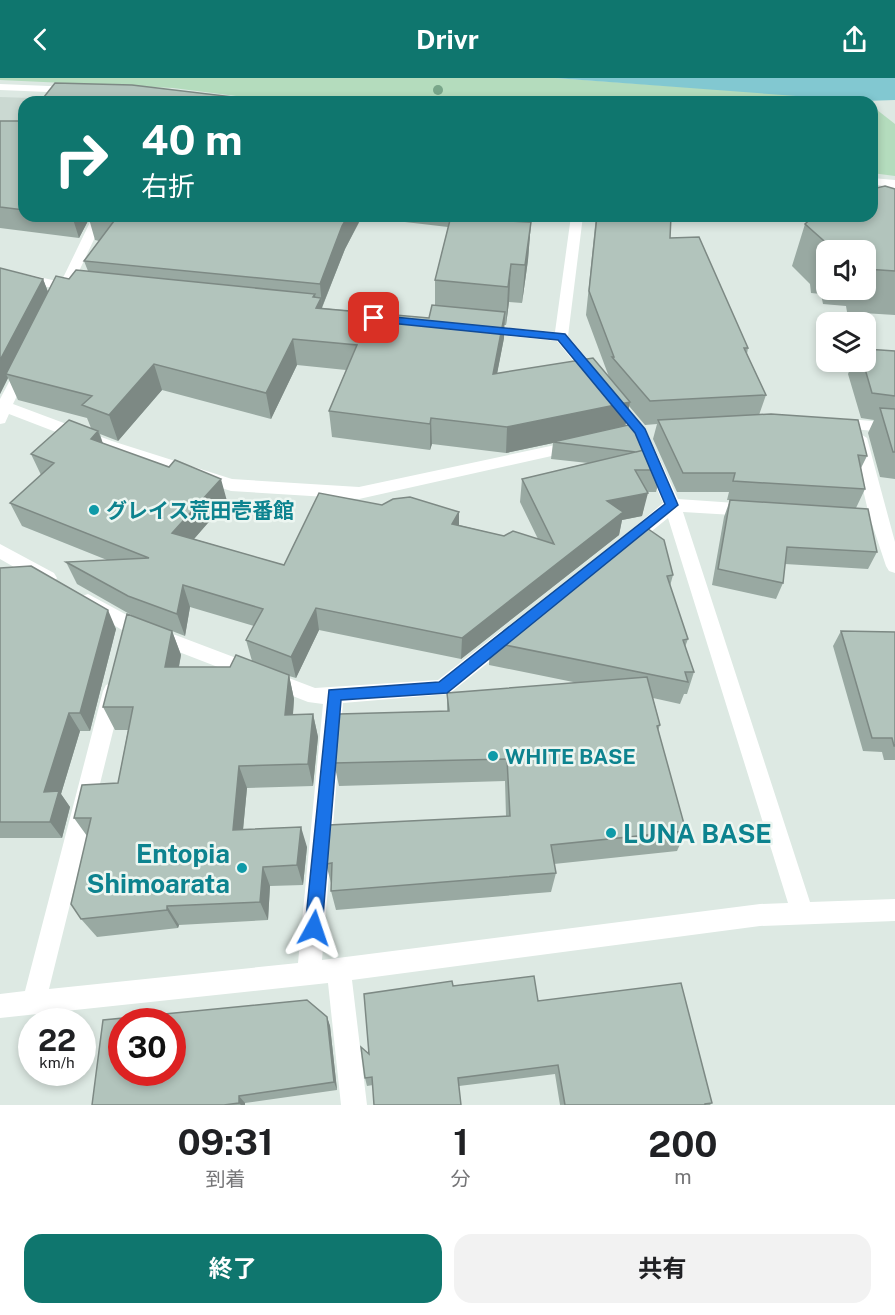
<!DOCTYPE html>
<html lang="ja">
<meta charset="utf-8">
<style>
:root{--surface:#fff;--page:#f2f2f2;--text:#202124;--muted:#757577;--accent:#0f766e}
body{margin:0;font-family:"Public Sans","Noto Sans JP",sans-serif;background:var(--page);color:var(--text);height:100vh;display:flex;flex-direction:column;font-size:22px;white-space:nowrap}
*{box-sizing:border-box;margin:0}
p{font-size:20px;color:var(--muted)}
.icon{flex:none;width:33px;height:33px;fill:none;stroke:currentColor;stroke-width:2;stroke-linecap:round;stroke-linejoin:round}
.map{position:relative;height:1027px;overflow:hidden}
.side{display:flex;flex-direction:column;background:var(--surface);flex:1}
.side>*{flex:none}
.banner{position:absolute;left:18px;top:18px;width:860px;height:126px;border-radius:18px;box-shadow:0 3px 9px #0003;background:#0f766e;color:#fff;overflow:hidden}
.controls{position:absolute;left:816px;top:162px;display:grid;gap:12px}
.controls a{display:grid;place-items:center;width:60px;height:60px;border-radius:12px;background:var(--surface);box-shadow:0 3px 9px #0003;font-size:30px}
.speed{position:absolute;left:18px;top:930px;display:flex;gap:12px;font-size:30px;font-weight:700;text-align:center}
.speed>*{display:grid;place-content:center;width:78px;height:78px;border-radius:50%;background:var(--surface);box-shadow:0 3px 9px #0003;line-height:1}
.speed small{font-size:15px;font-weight:400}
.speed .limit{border:9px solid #d22;background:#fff;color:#111}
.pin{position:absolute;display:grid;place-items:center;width:51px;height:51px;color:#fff;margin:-26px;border-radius:12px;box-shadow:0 3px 9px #0006}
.me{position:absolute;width:66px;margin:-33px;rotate:5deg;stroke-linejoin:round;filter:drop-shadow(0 0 4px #0008)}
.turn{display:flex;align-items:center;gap:21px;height:126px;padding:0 24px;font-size:27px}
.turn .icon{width:78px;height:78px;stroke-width:2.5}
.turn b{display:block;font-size:42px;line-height:51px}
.eta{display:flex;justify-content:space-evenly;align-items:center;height:102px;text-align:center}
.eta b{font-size:36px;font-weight:700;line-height:42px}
.button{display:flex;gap:12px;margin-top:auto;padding:12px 24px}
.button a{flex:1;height:69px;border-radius:18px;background:var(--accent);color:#fff;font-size:24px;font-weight:700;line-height:69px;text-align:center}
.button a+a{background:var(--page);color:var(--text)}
header{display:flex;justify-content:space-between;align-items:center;height:78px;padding:0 24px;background:var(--accent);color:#fff;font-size:27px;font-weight:700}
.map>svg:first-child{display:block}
.built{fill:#cbd9d2}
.green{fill:#b4dcbd}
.water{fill:#82c8d1}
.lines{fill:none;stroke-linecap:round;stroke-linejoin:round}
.minor{fill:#fff;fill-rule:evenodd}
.tree{fill:#79a68a}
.wall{fill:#99a9a2;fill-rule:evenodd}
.shaded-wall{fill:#7d8984}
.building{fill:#b2c4bc;stroke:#7d8984;stroke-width:1.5;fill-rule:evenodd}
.route{fill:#1a73e8;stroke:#114b97;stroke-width:1.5}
.culture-dot{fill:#0f9aa8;stroke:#edf6f1;stroke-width:2}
.labels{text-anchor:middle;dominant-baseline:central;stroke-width:5;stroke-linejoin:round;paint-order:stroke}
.culture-label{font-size:21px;font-weight:bold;fill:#0d838f;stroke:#edf6f1;text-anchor:start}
.near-culture-label{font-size:26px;font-weight:bold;fill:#0d838f;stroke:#edf6f1;text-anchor:start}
</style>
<header><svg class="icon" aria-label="back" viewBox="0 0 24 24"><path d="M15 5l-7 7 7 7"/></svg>Drivr<svg class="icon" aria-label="share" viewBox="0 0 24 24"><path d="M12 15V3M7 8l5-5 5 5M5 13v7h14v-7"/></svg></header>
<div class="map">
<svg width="895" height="1027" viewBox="0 0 895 1027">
<rect width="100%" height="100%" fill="#dde9e3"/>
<path class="built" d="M 0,19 L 63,21 L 61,24 L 24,24 L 24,65 L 0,64 Z"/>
<path class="green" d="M 0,0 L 555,0 L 856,21 L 866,24 L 284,24 L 173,10 L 0,2 Z
M 872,28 L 895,46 L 895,98 L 872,95 Z"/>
<path class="water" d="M 555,0 L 895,0 L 895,22 L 864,23 Z"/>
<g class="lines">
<path class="minor" d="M 0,6 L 73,9 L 78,12 L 73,15 L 0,12 Z
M 872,100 L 895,102 L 895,110 L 872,106 Z
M 93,138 L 105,138 L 73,206 L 81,208 L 81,214 L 69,213 L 65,222 L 60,223 L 53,219 L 57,211 L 0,198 L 0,190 L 61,204 Z
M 571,138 L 583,138 L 568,258 L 645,350 L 678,421 L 750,426 L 758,432 L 750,438 L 683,434 L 810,824 L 895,821 L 895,843 L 760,848 L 352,902 L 367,1027 L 341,1027 L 328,905 L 0,940 L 0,916 L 25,913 L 103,613 L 106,607 L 113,605 L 120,607 L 123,613 L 49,911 L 298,885 L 323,626 L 308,624 L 122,552 L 82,528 L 79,523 L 82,518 L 88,516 L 136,542 L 315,610 L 438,602 L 501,553 L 508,550 L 515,553 L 517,558 L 515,563 L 449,616 L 343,625 L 322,882 L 760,826 L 788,825 L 668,440 L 632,469 L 620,469 L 617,464 L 663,425 L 633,356 L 557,263 L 479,255 L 472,251 L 479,247 L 555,254 Z
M 24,284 L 31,289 L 13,326 L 112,363 L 232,401 L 359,409 L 574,363 L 582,368 L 574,373 L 359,421 L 231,413 L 100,371 L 9,336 L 5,345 L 0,346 L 0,321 L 17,289 Z
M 837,340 L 895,345 L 895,355 L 832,349 L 829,345 L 832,341 Z
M 859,355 L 867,360 L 895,464 L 895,495 L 889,493 L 886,488 L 872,446 L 847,444 L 839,438 L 847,432 L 868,433 L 851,360 Z
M 0,466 L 54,495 L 57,500 L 54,505 L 42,505 L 0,481 Z"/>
</g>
<circle class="tree" cx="438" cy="12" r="5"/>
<path class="wall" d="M 0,43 L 24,43 L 24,138 L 463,138 L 531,144 L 528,182 L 522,225 L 509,224 L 506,247 L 504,247 L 504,260 L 497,295 L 609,299 L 586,237 L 596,138 L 671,138 L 670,160 L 748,270 L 747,276 L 766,317 L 759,337 L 867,378 L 861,390 L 865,411 L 856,430 L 877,474 L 868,491 L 785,486 L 783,505 L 776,521 L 712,507 L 724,439 L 730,422 L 727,422 L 729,414 L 677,414 L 653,361 L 657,346 L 645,347 L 629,328 L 625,348 L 648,371 L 662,392 L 656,414 L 647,414 L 642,438 L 622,442 L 619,457 L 461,581 L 319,552 L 296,600 L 289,598 L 294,621 L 293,637 L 313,636 L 318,659 L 313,708 L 247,710 L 243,752 L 307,769 L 303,807 L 270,808 L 268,842 L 179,847 L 178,850 L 97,859 L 81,841 L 87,758 L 74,740 L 118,705 L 128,652 L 115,652 L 103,629 L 133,538 L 77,506 L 66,484 L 107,482 L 22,448 L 10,425 L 41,397 L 31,376 L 91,350 L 87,340 L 18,322 L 8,300 L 0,316 L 0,190 L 43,201 L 48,214 L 69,201 L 88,193 L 84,183 L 99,163 L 95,162 L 89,141 L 79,160 L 0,150 ZM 362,139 L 448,149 L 435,202 L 435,227 L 429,240 L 322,230 L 345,171 ZM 297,287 L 346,292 L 329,333 L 332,359 L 430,372 L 432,366 L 506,375 L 553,365 L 551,381 L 588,385 L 522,401 L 520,424 L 538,461 L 504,458 L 459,447 L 459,434 L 382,427 L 284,487 L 194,461 L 227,423 L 103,366 L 100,356 L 118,363 L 162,312 L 271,341 ZM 190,529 L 254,548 L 246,562 L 252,583 L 230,589 L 179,589 L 181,577 L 172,553 L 185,558 Z
M 895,111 L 895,237 L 847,234 L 846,228 L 823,226 L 821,216 L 811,215 L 810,206 L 792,188 L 805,146 ZM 826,172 L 866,172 L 866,212 L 826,212 Z
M 895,273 L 895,401 L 880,399 L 868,355 L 874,342 L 861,340 L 848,296 L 853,284 L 866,284 Z
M 641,446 L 673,497 L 670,508 L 688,561 L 685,569 L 694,594 L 687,616 L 684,616 L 680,626 L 653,620 L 660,647 L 658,653 L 686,753 L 677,773 L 554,786 L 556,795 L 551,814 L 336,832 L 331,813 L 331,805 L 326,786 L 506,738 L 505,703 L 339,708 L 334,685 L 447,633 L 447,615 L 578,605 L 489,587 L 490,564 Z
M 0,490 L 116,551 L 90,653 L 80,653 L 61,716 L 70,729 L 62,760 L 0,760 Z
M 841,553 L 895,554 L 895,682 L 884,682 L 882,674 L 863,673 L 833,568 Z
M 453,908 L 538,923 L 712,1025 L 710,1027 L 560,1027 L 555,996 L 459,1008 L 373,1007 L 367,1008 L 365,1000 L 369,976 Z
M 327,939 L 330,948 L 337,1012 L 245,1025 L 245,1027 L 92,1027 Z"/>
<path class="shaded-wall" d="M 72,138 L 90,138 L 88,139 L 89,141 L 79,160 Z
M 348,138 L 362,138 L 345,171 L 322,229 L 320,206 L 342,148 Z
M 531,144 L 528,182 L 522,225 L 525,187 Z
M 511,186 L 509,224 L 506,247 L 508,209 Z
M 43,201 L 50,219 L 6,296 L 8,300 L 0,316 L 0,282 Z
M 315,216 L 316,229 L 321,220 L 324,246 L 319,256 L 313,219 Z
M 505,234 L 504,260 L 492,322 L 493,296 Z
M 293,261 L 297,287 L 271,341 L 266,315 Z
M 154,286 L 162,312 L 118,363 L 109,337 Z
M 630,324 L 625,350 L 553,364 L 553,365 L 506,375 L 507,349 Z
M 431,340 L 432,366 L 430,372 L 430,346 Z
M 98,353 L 107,376 L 91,361 Z
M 221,401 L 227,423 L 180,477 L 172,455 Z
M 648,415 L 642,438 L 622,442 L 619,457 L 461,581 L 462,560 L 607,423 Z
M 459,434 L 459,457 L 452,446 Z
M 183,507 L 190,529 L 185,558 L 177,536 Z
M 316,530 L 319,552 L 296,600 L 291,579 Z
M 108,532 L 116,551 L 90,653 L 80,635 Z
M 172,553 L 181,577 L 174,613 L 165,589 Z
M 289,597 L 294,621 L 291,660 L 285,637 Z
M 69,635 L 80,653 L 61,716 L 70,729 L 62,760 L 50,744 L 44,714 Z
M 313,636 L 318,659 L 313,708 L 308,686 Z
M 239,688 L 247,710 L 241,772 L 233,752 Z
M 301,749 L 307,769 L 303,807 L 297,787 Z
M 263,789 L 270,808 L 268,842 L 260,824 Z
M 167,828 L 179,847 L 178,850 L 167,832 Z
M 327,939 L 330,948 L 337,1012 L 334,1004 Z
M 239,1018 L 245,1025 L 245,1027 L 241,1027 L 239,1025 Z"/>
<path class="building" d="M 55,5 L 132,7 L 242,20 L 239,24 L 40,24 Z
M 0,43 L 24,43 L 24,132 L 0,129 Z
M 885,108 L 895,111 L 895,193 L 866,191 L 866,172 L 826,173 L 824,163 L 805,146 L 814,138 L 872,138 L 872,111 Z
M 89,138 L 348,138 L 342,148 L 320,206 L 84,183 L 114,143 L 88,139 Z
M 451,138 L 506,140 L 506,143 L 531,144 L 525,187 L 511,186 L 508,209 L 435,202 Z
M 597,138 L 671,138 L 670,160 L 699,159 L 748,270 L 744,270 L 766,317 L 650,323 L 612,279 L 614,279 L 589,213 Z
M 0,190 L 43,201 L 0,282 Z
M 76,192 L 315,216 L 313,219 L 321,220 L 316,230 L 429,240 L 432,227 L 505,234 L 493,296 L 593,280 L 630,324 L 507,349 L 431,340 L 430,346 L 329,333 L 357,267 L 293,261 L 266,315 L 154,286 L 109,337 L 82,327 L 92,318 L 6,296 L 56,198 L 69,201 Z
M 866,271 L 895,273 L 895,318 L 872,315 L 863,284 L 866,284 Z
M 880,330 L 895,331 L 895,374 L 893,374 Z
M 771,336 L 858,342 L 867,378 L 858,377 L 865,411 L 733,403 L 735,395 L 683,395 L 658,342 Z
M 69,342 L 98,353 L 91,361 L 169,389 L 175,382 L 221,401 L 172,455 L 284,487 L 319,415 L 382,427 L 393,421 L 410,419 L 459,434 L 452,446 L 504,458 L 513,453 L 554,466 L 522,401 L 652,370 L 662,392 L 635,392 L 648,415 L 607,423 L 623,434 L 462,560 L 316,530 L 291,579 L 246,562 L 263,531 L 183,507 L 177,536 L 128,518 L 66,484 L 149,480 L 10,425 L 54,385 L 31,376 Z
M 637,345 L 648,371 L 636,374 L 553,364 Z
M 730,422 L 868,431 L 877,474 L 787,469 L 783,505 L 718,491 Z
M 641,446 L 664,462 L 673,497 L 667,498 L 688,561 L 683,562 L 694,594 L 685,594 L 688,604 L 490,564 Z
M 31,488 L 108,532 L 80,635 L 69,635 L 44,714 L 59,713 L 50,744 L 0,744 L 0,490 Z
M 127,536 L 172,553 L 165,589 L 230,589 L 236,577 L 289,597 L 285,637 L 313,636 L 308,686 L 239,688 L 233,752 L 301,749 L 297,787 L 263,789 L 260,824 L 167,828 L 167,832 L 81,841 L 71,826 L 91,740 L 74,740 L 82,707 L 118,705 L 133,629 L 103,629 Z
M 841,553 L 895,554 L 895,668 L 894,668 L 892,660 L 872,660 Z
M 647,599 L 660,647 L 657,648 L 686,753 L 551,767 L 556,795 L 331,813 L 332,785 L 326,786 L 329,747 L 510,738 L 507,681 L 334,685 L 339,636 L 449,633 L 447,615 Z
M 534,898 L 538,923 L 681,905 L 712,1025 L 705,1026 L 705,1027 L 565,1027 L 558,987 L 458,1000 L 461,1027 L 374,1027 L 372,999 L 365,1000 L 361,969 L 369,976 L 364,916 L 452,903 L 453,908 Z
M 307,922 L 327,939 L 334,1004 L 239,1018 L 239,1025 L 224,1027 L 92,1027 L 103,942 ZM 122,944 L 172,944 L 172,994 L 122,994 Z"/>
<path class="route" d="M 374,237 L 565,256 L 645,351 L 678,427 L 447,615 L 341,622 L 322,850 L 320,856 L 314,858 L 307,856 L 305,850 L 329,612 L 439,604 L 665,426 L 635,355 L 558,262 L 370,243 L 369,240 Z"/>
<g class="culture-dot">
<circle cx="94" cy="432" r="6"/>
<circle cx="493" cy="678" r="6"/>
<circle cx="611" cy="755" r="6"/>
<circle cx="242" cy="790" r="6"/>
</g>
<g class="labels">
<g class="culture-label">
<text x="106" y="432">グレイス荒田壱番館</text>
<text x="505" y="678">WHITE BASE</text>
</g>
<g class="near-culture-label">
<text x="623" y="755">LUNA BASE</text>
<text x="230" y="775" text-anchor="end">Entopia<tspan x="230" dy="30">Shimoarata</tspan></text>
</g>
</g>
</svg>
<div class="controls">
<a><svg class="icon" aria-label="sound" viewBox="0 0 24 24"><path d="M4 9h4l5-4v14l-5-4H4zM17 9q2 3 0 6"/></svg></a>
<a><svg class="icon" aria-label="layers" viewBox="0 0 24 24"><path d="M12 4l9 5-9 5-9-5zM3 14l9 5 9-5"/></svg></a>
</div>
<div class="speed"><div>22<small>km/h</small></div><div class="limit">30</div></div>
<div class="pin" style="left:374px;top:240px;background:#d93025"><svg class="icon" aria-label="arrive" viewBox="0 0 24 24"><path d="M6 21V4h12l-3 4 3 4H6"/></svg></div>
<svg class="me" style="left:314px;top:850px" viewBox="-20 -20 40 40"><path d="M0-17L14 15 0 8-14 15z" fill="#1a73e8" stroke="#fff" stroke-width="4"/></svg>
<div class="banner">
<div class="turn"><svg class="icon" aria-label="right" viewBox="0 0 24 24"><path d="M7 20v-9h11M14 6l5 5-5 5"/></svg><div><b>40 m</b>右折</div></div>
</div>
</div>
<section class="side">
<div class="eta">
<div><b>09:31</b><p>到着</p></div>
<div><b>1</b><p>分</p></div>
<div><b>200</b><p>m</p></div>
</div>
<div class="button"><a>終了</a><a>共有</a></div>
</section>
